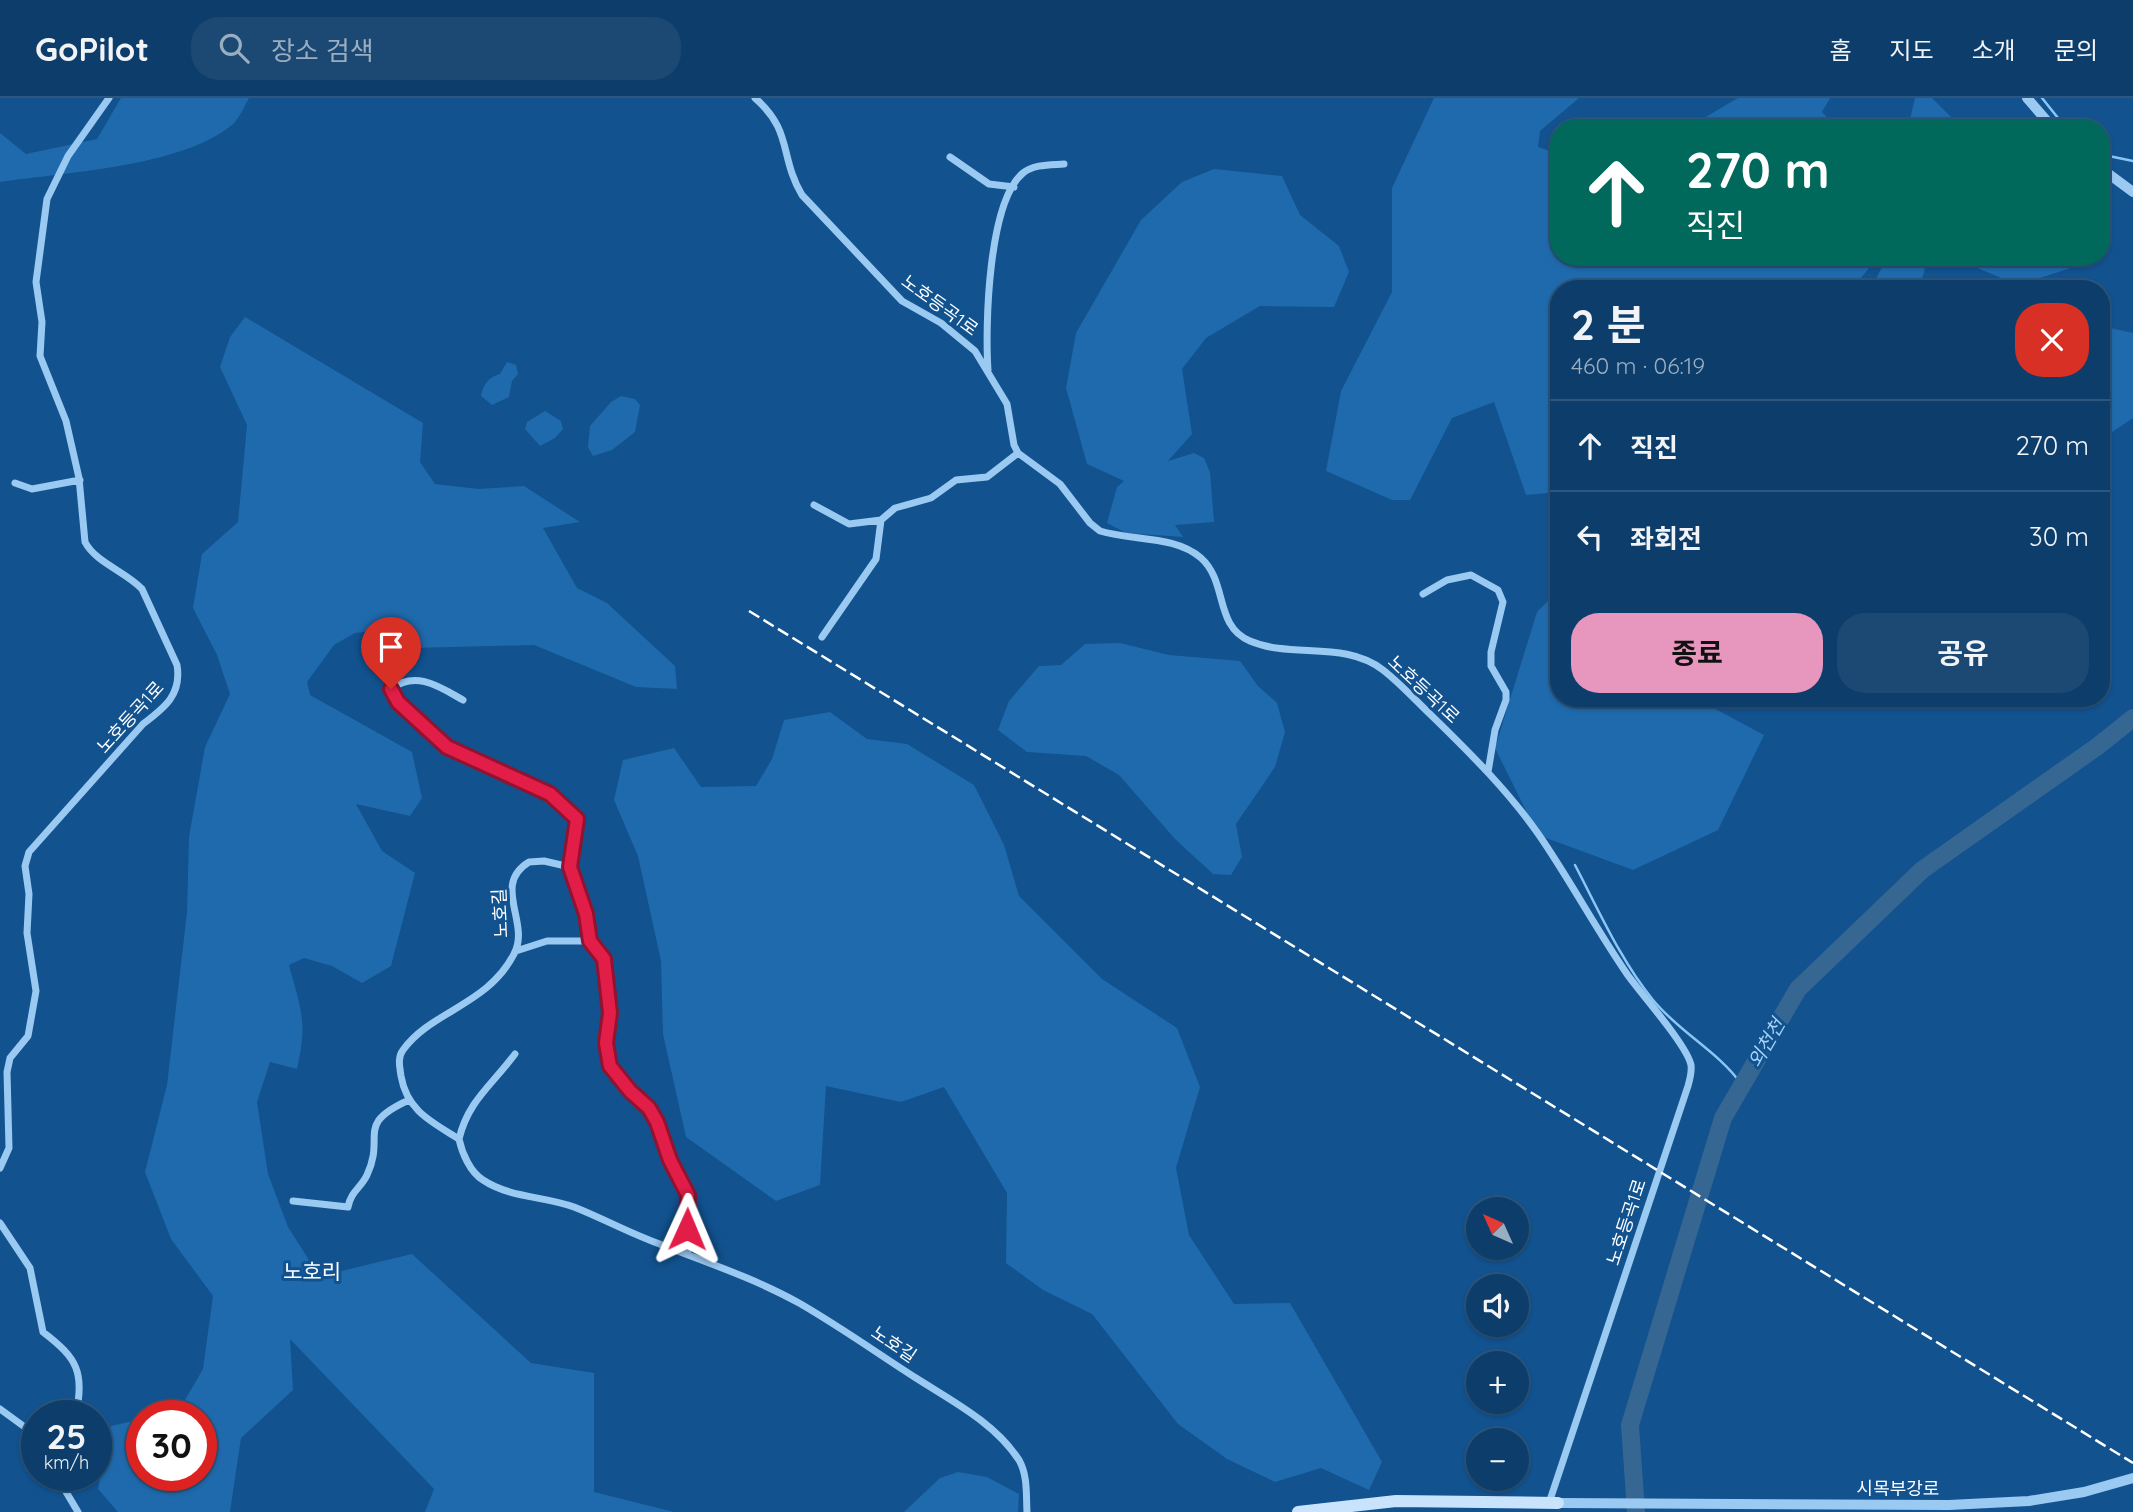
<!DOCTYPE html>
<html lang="ko">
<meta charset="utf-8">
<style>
:root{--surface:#0d3e6b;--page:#1b4973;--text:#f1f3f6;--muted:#9aaec1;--line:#2d577e;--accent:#e797bd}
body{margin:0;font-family:Quicksand,"Noto Sans KR",sans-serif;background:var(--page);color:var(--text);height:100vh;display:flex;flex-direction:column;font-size:26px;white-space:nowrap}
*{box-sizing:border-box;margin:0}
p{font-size:23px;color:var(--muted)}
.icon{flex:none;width:38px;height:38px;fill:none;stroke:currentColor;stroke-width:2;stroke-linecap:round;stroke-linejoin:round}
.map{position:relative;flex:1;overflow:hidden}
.panel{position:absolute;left:1550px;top:182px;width:560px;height:427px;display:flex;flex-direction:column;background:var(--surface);border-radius:28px;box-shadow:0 2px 5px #0004,0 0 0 2px var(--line)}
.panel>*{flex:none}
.banner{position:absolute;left:1550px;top:21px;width:560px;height:147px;border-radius:28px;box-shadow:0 2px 5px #0004,0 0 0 2px var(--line);background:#00695c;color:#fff;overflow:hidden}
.needle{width:46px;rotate:315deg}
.buttons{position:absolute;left:1466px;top:1099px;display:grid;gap:14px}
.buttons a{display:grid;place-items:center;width:63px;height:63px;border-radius:50%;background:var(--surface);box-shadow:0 2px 5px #0004,0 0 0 2px var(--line);font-size:35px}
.speed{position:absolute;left:21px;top:1302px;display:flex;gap:14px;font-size:35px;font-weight:700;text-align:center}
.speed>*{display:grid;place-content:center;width:91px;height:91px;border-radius:50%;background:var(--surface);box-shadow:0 2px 5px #0004,0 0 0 2px var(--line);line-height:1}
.speed small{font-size:18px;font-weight:400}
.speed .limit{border:10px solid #d22;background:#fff;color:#111}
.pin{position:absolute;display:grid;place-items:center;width:60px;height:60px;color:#fff;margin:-72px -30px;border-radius:50% 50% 50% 0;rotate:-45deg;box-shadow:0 0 7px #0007}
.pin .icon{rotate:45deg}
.me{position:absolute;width:77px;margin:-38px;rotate:1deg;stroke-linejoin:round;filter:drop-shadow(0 0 5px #0008)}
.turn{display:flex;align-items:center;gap:24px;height:147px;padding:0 21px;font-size:32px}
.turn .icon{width:91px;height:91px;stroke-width:2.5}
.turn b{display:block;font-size:49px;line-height:60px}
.round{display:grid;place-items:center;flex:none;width:74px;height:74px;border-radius:28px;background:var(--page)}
.head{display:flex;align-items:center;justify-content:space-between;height:119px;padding:0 21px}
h1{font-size:42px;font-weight:700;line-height:52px}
.action{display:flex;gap:14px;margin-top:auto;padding:14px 21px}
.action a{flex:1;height:80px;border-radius:28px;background:var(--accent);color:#111;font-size:28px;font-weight:700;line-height:80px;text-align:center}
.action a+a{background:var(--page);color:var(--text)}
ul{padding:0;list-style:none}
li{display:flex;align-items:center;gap:21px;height:91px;padding:0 21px;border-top:2px solid var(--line)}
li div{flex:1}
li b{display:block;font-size:26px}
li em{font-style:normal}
header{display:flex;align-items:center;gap:42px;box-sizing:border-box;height:98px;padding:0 35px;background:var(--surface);border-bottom:2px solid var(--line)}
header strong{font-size:33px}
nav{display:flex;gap:38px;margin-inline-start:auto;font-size:24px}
.search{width:490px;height:63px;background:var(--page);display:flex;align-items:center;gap:18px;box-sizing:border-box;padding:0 24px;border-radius:28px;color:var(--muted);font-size:26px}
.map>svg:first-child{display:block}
.green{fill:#1f6aac}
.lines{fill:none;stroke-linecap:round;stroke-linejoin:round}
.stream{stroke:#8bc6f6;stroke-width:2.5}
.river{stroke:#366692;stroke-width:18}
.minor{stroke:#9ac9f2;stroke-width:7}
.tertiary{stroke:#9ac9f2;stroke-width:10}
.secondary{stroke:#c9e3fc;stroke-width:12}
.rail{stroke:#fff;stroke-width:2.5;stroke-dasharray:12 5;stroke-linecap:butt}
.route-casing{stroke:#92132f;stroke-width:18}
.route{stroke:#e11d48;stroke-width:12}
.labels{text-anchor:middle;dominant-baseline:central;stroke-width:6;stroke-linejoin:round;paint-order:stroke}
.street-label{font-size:18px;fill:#fff;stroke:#11528f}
.water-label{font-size:19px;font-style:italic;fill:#a6d3f9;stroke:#11528f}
.quarter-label{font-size:21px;fill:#fff;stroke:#11528f}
</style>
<header>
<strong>GoPilot</strong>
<div class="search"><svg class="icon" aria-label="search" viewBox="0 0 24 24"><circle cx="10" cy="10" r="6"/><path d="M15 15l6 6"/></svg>장소 검색</div>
<nav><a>홈</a><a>지도</a><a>소개</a><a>문의</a></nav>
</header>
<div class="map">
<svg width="2133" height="1414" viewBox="0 0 2133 1414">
<rect width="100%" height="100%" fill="#11528f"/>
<path class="green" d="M 121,0 L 249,0 C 244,9 239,21 232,27 C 181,69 66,74 0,84 L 0,35 L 26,56 L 97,41 Z
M 1434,0 L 1579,0 L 1540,33 L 1538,49 L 1559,56 L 1559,159 L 1878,159 L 1852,191 L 1559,191 L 1559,394 L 1526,397 L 1494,304 L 1452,320 L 1410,402 L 1392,402 L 1326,373 L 1341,293 L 1392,194 L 1392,90 Z
M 1738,0 L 1830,0 L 1822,14 L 1837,30 L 1677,30 L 1704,20 Z
M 1915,0 L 1932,0 L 1962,30 L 1908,30 Z
M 1214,71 L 1282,78 L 1300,117 L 1339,148 L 1349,174 L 1334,209 L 1260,208 L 1206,240 L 1182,271 L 1192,336 L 1168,363 L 1194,355 L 1204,360 L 1210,374 L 1214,424 L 1175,427 L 1183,439 L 1126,435 L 1107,425 L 1117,389 L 1124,383 L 1087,366 L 1066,290 L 1076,235 L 1141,122 L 1182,84 Z
M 1887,159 L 1927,161 L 1923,178 L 1912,191 L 1871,191 Z
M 1951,159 L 2062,159 L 2077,168 L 2018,187 Z
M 245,219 L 423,325 L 420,364 L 435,386 L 479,391 L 524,388 L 580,424 L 543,430 L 577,490 L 607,505 L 675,568 L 677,591 L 636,589 L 534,547 L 414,550 L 372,533 L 355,535 L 334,547 L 307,584 L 310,597 L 412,654 L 422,700 L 410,718 L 356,706 L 382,753 L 415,775 L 391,868 L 362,885 L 332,868 L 304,860 L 289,867 C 301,912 308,924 297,971 L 270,964 L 257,1004 L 268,1076 L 288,1129 L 309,1162 L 337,1174 L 412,1156 L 531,1265 L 594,1275 L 594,1394 L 674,1414 L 425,1414 L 434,1391 L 290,1241 L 293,1292 L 241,1340 L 230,1414 L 118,1414 L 98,1391 L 111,1328 L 142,1321 L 142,1377 L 201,1377 L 201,1318 L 159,1318 L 178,1314 L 203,1271 L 213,1198 L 171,1141 L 145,1074 L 167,987 L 187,814 L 189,739 L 205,649 L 230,596 L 217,557 L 193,510 L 202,456 L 238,424 L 247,327 L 220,269 L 230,239 Z
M 2102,228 L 2133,235 L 2133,320 L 2102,341 Z
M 507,264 L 516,267 L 518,276 L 512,283 L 509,299 L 492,307 L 481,298 C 483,286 489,279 500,276 Z
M 621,298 L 635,301 L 640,307 L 635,334 L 612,352 L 593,358 L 588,349 L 590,328 L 611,304 Z
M 545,313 L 561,323 L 563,331 L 555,340 L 540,348 L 525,331 L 527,324 Z
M 1559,492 L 1559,600 L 1695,600 L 1764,637 L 1718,732 L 1633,772 L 1538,737 L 1495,650 L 1537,514 Z
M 1120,545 L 1169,557 L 1240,563 L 1258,588 L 1277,605 L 1285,634 L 1275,669 L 1236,726 L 1242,759 L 1231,777 L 1213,776 L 1175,741 L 1119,677 L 1086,658 L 1027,654 L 998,632 L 1009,603 L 1039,568 L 1061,567 L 1085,546 Z
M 830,614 L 867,641 L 907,646 L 974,687 L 1004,747 L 1019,798 L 1102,881 L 1177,930 L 1200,989 L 1176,1070 L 1189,1137 L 1234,1206 L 1290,1205 L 1382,1364 L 1369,1392 L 1321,1370 L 1275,1384 L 1227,1361 L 1178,1326 L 1092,1216 L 1043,1192 L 1006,1165 L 1007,1095 L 944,989 L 901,1004 L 826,988 L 820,1087 L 776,1103 L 686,1039 L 663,936 L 661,863 L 638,758 L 614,702 L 623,662 L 674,650 L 701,689 L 756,688 L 772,661 L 784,622 Z
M 958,1374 L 987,1379 L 1019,1396 L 1018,1414 L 904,1414 L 940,1380 Z"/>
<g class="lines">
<path class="stream" d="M 2042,0 L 2066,30
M 2102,54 L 2109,58 L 2133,63
M 1575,767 C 1599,813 1621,863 1653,902 C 1680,935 1718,953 1742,987"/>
<path class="river" d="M 1636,1414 L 1630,1327 L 1723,1020 L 1798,891 L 1922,772 L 2098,648 L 2133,620"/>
<path class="minor" d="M 755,0 C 793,33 779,58 802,97 L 902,203 L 941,225 L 975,253 L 1007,306 L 1014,347 L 1018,355 L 1060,386 L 1090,425 L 1100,433 C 1132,443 1175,437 1201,460 C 1228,484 1214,528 1250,543 C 1292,561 1344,542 1383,572 C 1401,586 1416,603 1433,619 C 1471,656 1509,694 1539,737 C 1570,782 1596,831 1627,876 C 1641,896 1687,947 1691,967 C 1692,974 1690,981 1688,988 L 1549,1405
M 950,59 L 989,86 L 1014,89
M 988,272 C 985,229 988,104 1023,75 C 1034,66 1050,67 1064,66
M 15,385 L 32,391 L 80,382
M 814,407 L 849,426 L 881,422 L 895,410 L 931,400 L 956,382 L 987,379 L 1018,355
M 1423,496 L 1447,482 L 1471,477 L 1498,492 L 1503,504 L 1491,554 L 1491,568 L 1506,594 L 1506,602 L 1495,632 L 1488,674
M 822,539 L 876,461 L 881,422
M 463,602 C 440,589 416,572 391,591 L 398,604 L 447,649 L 550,697 L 577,721 L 570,769
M 516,853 L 547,843 L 590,843
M 459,1041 C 468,1003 492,987 515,956
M 0,1070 L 9,1050 L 7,974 L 10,960 L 28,938 L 36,893 L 27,835 L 29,796 L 25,768 L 29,754 L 143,626 C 164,610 182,597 177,567 L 142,491 C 125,473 96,465 85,444 L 79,380 L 66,323 L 40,258 L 42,224 L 36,184 L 47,101 L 68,58 L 109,0
M 293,1103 L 348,1109 C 351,1093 361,1090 367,1077 C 386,1037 354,1027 409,1002
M 0,1125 L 30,1170 L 43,1234 C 78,1261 84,1273 76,1318
M 688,1156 L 688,1097 L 670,1062 L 665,1042 L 649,1010 L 630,993 L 610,968 L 606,945 L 610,915 L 604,861 L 590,843 L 586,816 L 570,769 L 544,763 L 529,764 C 491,787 531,825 514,856 C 488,907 431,913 403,952 C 397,960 400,970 401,978 C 407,1013 432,1024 459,1041 C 462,1055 470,1074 483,1082 C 510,1100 544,1098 574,1109 C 602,1120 629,1135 657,1145 C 705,1164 754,1180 799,1205 C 839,1228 877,1255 916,1280 C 952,1303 995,1325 1019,1362 C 1028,1378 1026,1397 1027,1414
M 0,1311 L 37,1338
M 56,1377 L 78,1414"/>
<path class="tertiary" d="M 2027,0 L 2053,30
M 2102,71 L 2133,94
M 1558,1405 L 1949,1407 L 2029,1403 L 2084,1394 L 2133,1380"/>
<path class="secondary" d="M 1298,1414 L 1396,1403 L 1558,1405"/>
<path class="rail" d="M 749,513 L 2133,1365"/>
</g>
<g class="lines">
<g class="route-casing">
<path id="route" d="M 391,591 L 398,604 L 447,649 L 550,696 L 577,721 L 570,769 L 586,816 L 590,843 L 604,861 L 610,915 L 606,945 L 610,968 L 630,993 L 649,1010 L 657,1024 L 670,1062 L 688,1097 L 687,1131"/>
</g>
<use href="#route" class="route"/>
</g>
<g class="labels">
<g class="street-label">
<text transform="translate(940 207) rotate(36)">노호등곡1로</text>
<text transform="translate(1424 591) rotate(43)">노호등곡1로</text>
<text transform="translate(130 619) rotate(-48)">노호등곡1로</text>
<text transform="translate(500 815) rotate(-93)">노호길</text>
<text transform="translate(1626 1124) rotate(-72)">노호등곡1로</text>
<text transform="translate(894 1246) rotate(34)">노호길</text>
<text x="1898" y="1390">시목부강로</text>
</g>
<g class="water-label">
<text transform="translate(1766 945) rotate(-60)">외천천</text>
</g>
<g class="quarter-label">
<text x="312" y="1173">노호리</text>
</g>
</g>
</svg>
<div class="buttons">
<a><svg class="needle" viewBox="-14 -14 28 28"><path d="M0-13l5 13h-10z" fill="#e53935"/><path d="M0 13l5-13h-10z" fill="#9aaec1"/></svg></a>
<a><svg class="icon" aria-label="sound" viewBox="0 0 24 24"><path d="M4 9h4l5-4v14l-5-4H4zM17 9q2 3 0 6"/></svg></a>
<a>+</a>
<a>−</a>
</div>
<div class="speed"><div>25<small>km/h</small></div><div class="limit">30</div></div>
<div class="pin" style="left:391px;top:591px;background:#d93025"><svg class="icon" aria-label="arrive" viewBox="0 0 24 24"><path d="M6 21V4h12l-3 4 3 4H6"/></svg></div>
<svg class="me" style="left:687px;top:1131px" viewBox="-20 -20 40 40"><path d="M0-17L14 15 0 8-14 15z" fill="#e11d48" stroke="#fff" stroke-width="4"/></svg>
<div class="banner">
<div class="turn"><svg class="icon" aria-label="ahead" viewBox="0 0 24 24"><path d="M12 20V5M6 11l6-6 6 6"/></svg><div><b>270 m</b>직진</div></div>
</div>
<section class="panel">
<div class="head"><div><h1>2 분</h1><p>460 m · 06:19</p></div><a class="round" style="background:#d93025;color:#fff"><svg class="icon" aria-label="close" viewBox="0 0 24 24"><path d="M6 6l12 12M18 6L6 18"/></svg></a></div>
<ul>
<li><svg class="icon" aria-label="ahead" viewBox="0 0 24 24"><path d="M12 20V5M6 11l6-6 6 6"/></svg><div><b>직진</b></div><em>270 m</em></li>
<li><svg class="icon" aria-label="left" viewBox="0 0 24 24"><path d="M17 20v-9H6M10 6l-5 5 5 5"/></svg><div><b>좌회전</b></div><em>30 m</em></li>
</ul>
<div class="action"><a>종료</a><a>공유</a></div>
</section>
</div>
